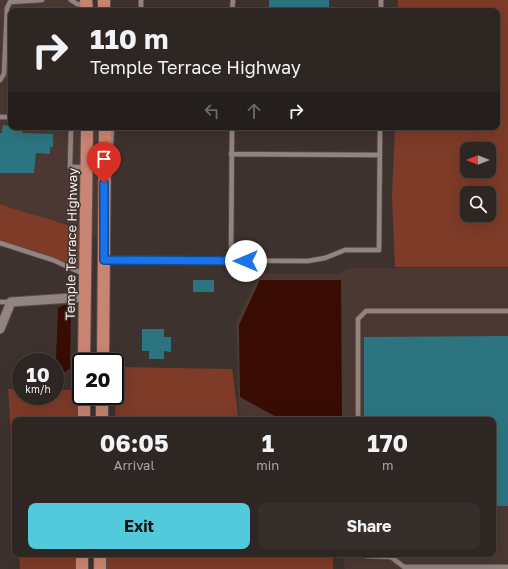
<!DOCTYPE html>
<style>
:root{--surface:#2e2623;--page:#362e2b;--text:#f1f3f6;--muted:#a7a5a6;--line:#494341;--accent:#53cadc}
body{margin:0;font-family:"Golos Text",sans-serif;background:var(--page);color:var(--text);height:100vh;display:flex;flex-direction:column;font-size:15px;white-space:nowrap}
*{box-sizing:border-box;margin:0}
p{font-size:13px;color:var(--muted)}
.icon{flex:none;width:22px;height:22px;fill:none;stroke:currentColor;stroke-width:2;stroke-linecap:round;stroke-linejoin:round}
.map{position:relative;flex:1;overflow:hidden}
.sheet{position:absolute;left:12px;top:417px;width:484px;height:140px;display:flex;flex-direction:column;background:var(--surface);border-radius:8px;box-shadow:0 4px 16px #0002,0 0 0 1px var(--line)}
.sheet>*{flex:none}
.hud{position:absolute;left:8px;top:8px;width:492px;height:122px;border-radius:8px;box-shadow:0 4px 16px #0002,0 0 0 1px var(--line);background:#2e2623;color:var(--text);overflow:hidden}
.needle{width:26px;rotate:270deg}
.buttons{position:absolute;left:460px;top:142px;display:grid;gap:8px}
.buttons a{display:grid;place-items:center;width:36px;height:36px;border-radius:8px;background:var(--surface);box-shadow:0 4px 16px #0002,0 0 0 1px var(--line);font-size:20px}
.speed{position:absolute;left:12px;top:353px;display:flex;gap:8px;font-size:20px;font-weight:700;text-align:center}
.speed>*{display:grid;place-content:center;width:52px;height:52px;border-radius:50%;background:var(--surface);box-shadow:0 4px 16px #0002,0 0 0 1px var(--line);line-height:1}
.speed small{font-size:10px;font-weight:400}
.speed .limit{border:2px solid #111;border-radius:6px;background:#fff;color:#111}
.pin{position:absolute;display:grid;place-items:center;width:34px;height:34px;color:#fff;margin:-41px -17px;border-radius:50% 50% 50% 0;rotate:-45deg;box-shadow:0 0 4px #0007}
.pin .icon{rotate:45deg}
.me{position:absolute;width:44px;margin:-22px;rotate:270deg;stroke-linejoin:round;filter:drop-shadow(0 0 3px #0008)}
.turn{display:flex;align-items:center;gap:14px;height:84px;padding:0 16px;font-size:18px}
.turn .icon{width:52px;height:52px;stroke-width:2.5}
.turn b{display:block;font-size:28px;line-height:34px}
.lanes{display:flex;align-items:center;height:38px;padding:0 16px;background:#0003;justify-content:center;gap:20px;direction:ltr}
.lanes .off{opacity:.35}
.eta{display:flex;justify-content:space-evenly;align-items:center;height:68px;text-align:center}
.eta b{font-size:24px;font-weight:700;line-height:28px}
.primary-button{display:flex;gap:8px;margin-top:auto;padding:8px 16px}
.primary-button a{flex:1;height:46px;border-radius:8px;background:var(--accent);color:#111;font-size:16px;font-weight:700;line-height:46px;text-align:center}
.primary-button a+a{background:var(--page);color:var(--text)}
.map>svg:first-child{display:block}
.built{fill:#4b3833}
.green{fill:#7d3b28;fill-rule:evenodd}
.water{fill:#380c02}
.building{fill:#2c7580}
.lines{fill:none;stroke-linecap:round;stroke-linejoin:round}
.service-casing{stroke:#584e4b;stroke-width:6}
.minor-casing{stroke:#584e4b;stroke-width:11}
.primary-casing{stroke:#584e4b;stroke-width:14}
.service{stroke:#938480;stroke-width:4.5}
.minor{stroke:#938480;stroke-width:9}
.primary{stroke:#ca8572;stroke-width:12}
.route-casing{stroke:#114b97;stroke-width:10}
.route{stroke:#1a73e8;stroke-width:7}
.labels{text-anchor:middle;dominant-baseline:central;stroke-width:3;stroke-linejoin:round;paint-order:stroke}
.street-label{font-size:13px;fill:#fbf3f1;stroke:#3e322f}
</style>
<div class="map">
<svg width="508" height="569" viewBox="0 0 508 569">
<rect width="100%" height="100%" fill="#3e322f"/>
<path class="built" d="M 0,0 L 81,0 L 82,11 L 11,11 L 11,127 L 82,127 L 81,230 L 65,223 L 24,213 L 0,204 Z
M 92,127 L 99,127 L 99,236 L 91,235 Z
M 350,268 L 508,268 L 508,569 L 345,569 L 343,554 L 493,554 L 493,420 L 248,420 L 239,414 L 236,323 L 259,274 L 337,274 Z"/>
<path class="green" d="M 398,0 L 508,0 L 508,267 L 395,267 L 392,198 L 395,127 L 497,127 L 497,11 L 398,11 ZM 467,149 L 489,149 L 489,171 L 467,171 ZM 467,193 L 489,193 L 489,215 L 467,215 Z
M 0,204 C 26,214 54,219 81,230 L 80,263 L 77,270 L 0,244 Z
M 116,367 L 232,369 L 238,415 L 245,420 L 115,420 Z
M 8,389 L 21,389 L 21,396 L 55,396 L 55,390 L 79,390 L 79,420 L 15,420 L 15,493 Z
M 19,554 L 77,554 L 77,569 L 20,569 Z
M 105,554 L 333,554 L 333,569 L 105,569 Z"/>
<path class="water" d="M 260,280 L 341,280 L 342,420 L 282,420 L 240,397 L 239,325 Z
M 64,305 L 68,305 L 71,308 L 70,368 L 65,372 L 59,369 L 56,358 L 58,308 Z"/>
<path class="building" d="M 269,0 L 329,0 L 329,11 L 269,11 Z
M 3,125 L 22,127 L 22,133 L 53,134 L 53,147 L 50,147 L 50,154 L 36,153 L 34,173 L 0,173 L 0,133 L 2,133 Z
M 193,280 L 214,280 L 214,292 L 193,292 Z
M 142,329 L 164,329 L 164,337 L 171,337 L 171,352 L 164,351 L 164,359 L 149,359 L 149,351 L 142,351 Z
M 508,336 L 508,506 L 493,506 L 493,420 L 364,420 L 364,337 Z"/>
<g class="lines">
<g class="service-casing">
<path id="service" d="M 71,0 L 77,4 L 85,5
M 141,11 L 141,0
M 232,11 L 233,0
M 381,11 L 381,0
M 0,80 L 4,74 L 7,8 L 10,2 L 42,0
M 0,117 L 11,117
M 71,127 L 70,167 L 86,167
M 108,151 L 111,145 L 112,127
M 231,154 L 380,155
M 0,243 L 53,260 L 84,274
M 105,260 L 308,261 L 325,258 L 345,250 L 379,250 L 380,127
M 231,261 L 232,127
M 0,302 L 11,302
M 358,420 L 358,319 L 366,311 L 508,311
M 363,554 L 366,556 L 391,557 L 404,567 L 508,567"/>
</g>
<g class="minor-casing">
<path id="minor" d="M 0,329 L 11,302 L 85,297"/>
</g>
<g class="primary-casing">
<path id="primary" d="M 86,0 L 87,11
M 104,0 L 104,11
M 84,362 L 87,127
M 103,362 L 105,127
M 84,420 L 84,396
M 102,420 L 102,396
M 82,569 L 82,554
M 100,569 L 100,554"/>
</g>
<use href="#service" class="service"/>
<use href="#minor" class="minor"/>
<use href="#primary" class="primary"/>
</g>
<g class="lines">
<g class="route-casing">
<path id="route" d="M 104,183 L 104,260 L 246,261"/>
</g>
<use href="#route" class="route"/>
</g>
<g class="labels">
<g class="street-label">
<text transform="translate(71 244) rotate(-89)">Temple Terrace Highway</text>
</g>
</g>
</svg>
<div class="buttons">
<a><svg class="needle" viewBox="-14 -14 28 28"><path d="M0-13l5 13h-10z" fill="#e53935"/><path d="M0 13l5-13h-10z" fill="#a7a5a6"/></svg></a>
<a><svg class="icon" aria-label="search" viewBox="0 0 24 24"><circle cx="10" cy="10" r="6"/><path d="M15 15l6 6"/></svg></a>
</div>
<div class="speed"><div>10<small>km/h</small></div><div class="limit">20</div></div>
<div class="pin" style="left:104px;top:183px;background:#d93025"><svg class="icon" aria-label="arrive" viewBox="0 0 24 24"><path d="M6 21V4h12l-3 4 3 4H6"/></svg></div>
<svg class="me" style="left:246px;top:261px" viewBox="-20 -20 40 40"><circle r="19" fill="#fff"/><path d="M0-13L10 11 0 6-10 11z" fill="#1a73e8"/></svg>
<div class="hud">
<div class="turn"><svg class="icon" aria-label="right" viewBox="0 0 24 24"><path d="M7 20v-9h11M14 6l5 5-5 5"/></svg><div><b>110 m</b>Temple Terrace Highway</div></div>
<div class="lanes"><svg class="icon off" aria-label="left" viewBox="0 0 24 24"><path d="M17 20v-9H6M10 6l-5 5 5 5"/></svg><svg class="icon off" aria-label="ahead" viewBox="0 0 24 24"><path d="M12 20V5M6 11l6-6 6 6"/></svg><svg class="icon" aria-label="right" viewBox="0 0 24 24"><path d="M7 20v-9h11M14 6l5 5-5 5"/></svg></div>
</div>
<section class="sheet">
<div class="eta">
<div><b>06:05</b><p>Arrival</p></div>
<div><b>1</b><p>min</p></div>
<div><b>170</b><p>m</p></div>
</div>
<div class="primary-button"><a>Exit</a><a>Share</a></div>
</section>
</div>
